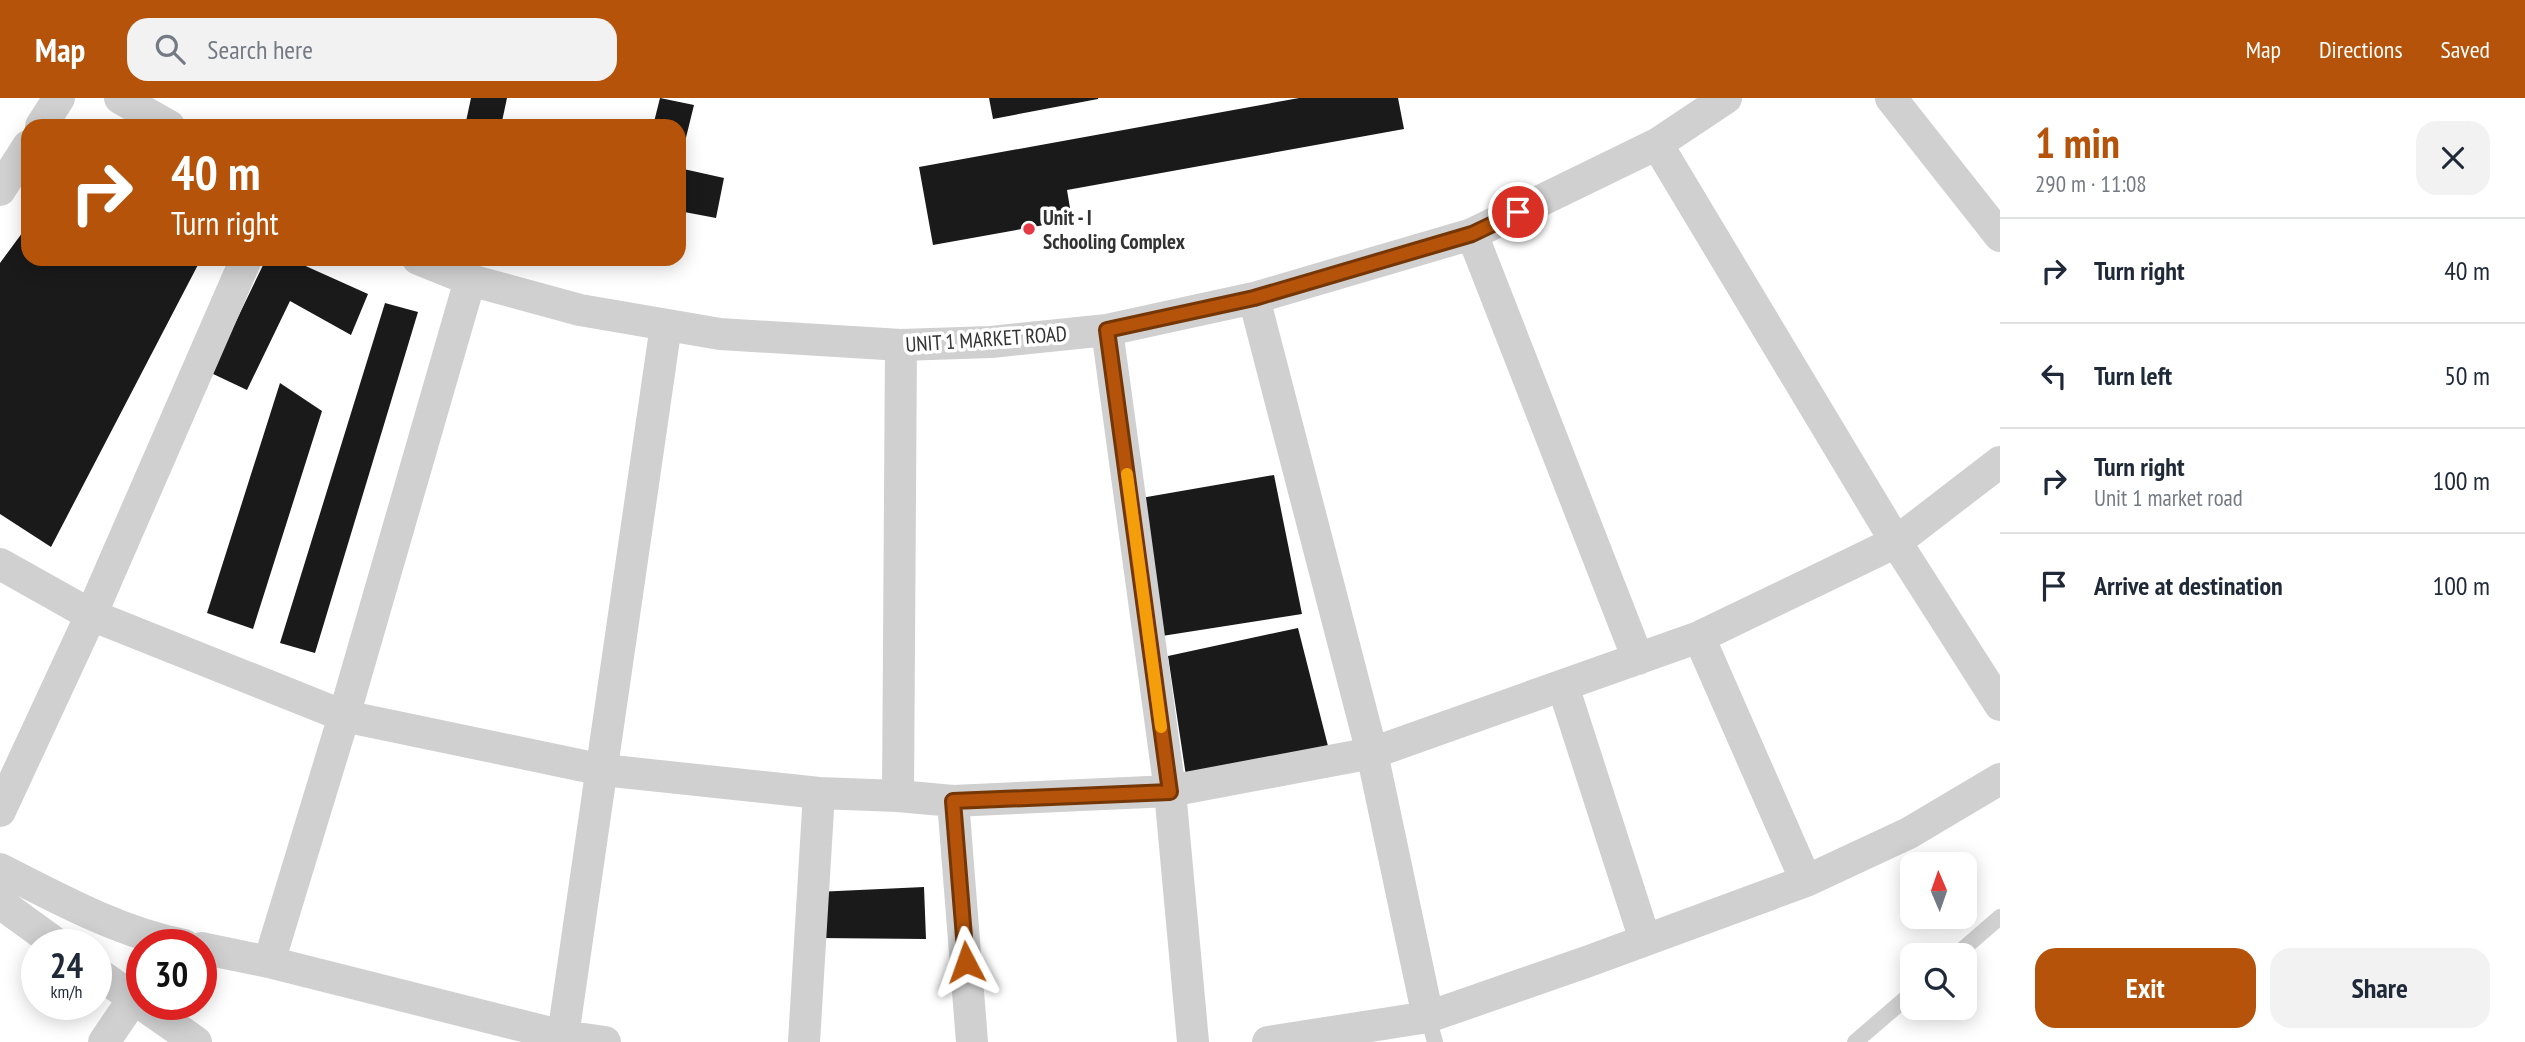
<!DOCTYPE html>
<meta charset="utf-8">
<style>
:root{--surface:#fff;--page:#f2f2f3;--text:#1f2937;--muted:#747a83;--line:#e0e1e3;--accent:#b45309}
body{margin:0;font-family:"PT Sans Narrow",sans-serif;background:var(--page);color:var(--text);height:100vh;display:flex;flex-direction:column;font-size:26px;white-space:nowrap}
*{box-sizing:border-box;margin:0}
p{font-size:23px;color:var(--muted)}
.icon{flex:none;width:38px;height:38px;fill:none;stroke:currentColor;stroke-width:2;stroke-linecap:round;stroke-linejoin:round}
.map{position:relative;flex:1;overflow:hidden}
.drawer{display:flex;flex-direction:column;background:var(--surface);width:525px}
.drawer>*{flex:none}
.hud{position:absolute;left:21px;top:21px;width:665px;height:147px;border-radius:21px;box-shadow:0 4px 18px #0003;background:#b45309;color:#fff;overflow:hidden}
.needle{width:46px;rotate:358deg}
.tools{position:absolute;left:1900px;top:754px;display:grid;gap:14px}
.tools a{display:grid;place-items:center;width:77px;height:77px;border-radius:14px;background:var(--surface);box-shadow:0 4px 18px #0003;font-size:35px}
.speed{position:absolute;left:21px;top:831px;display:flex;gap:14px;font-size:35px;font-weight:700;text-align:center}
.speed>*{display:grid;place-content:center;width:91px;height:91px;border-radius:50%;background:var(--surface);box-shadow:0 4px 18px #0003;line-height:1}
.speed small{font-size:18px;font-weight:400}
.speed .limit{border:10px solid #d22;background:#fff;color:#111}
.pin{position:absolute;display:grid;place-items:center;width:60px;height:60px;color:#fff;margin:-30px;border:4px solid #fff;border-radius:50%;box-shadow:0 2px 7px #0007}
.me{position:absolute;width:77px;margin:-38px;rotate:356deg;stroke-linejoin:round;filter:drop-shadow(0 0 5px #0008)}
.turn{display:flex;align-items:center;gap:24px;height:147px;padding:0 35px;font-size:32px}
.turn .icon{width:91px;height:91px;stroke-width:2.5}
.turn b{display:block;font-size:49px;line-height:60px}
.round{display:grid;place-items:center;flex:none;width:74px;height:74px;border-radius:21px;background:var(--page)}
.summary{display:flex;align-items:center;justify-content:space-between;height:119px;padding:0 35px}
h1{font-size:42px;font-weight:800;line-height:52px;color:var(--accent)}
.action{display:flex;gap:14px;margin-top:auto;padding:14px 35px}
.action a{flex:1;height:80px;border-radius:21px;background:var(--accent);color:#fff;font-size:28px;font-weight:800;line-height:80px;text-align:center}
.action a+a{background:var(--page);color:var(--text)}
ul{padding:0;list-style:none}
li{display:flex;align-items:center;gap:21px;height:105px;padding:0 35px;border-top:2px solid var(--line)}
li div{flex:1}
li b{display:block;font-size:26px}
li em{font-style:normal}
header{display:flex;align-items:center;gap:42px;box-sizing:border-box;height:98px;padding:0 35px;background:var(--accent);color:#fff}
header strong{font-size:33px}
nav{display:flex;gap:38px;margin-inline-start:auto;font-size:24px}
.search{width:490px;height:63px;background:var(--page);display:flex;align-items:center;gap:18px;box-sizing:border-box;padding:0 24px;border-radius:21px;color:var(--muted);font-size:26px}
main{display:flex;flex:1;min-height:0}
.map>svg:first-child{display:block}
.building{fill:#1a1a1a}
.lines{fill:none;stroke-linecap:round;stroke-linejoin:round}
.lane{stroke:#d0d0d0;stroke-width:16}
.street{stroke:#d0d0d0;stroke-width:32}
.route-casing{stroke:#753606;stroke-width:18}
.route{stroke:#b45309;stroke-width:12}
.slow{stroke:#f59e0b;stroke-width:12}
.poi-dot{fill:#e63946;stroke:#fff;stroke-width:2.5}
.labels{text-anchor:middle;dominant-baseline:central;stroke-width:7;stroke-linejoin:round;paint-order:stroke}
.poi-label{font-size:21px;font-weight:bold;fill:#333;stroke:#fff;text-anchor:start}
.street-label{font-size:21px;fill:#333;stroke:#fff}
</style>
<header>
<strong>Map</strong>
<div class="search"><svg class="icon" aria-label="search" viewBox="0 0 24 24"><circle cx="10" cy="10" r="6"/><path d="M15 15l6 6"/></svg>Search here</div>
<nav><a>Map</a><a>Directions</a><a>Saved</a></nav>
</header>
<main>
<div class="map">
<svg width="2000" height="944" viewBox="0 0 2000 944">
<rect width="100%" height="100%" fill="#fff"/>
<path class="building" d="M 471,0 L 507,0 L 501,28 L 465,28 Z
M 660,0 L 694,7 L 680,64 L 679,28 L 653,28 Z
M 989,0 L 1098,0 L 1098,1 L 993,21 Z
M 1299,0 L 1398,0 L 1404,31 L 1067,92 L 1072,122 L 933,147 L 919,69 Z
M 679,70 L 724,80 L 716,120 L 679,113 Z
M 28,127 L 28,161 L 201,161 L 51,449 L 0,416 L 0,165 Z
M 266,161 L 290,161 L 368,196 L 351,237 L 290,203 L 247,292 L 211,275 Z
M 385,205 L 418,214 L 315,555 L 280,545 Z
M 280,285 L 322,313 L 253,531 L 207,515 Z
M 1274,377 L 1302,516 L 1162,538 L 1141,400 Z
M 1298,530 L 1329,652 L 1186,678 L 1168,558 Z
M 924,789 L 926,841 L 818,840 L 816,794 Z"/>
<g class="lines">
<path class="lane" d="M 1955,858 L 2000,819
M 1428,919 L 1435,944
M 1855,944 L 1913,894"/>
<path class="street" d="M 120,0 L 169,28
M 1891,0 L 2000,138
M 41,28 L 59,0
M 1657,46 L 1896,444 L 2000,607
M 0,92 L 28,48
M 1472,136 L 1638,561
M 418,161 L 470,182 L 580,212 L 720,236 L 901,247 L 991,244 L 1107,232 L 1254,200 L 1472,136 L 1657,46 L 1726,0
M 1254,200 L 1372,655 L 1428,919
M 1107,232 L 1170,693 L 1193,944
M 0,466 L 91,517 L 344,618 L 603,672 L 819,695 L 898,698 L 953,703 L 1170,693 L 1372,655 L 1699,539 L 1896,444 L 2000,364
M 1699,539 L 1806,783
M 1563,588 L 1645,842
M 898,698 L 901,247
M 953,703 L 972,944
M 0,713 L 91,517 L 246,161
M 0,771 C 59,801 119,834 184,847
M 0,805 L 58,847
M 201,850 L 269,864 L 563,938 L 605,944
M 269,864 L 344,618 L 470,182
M 96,874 L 196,944
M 563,938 L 666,227
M 104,944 L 142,888
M 804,944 L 819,695
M 1268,944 L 1428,919 L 1589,863 L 1806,783 L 1909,735 L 2000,681"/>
</g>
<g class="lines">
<g class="route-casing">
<path id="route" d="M 966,864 L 953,703 L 1170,694 L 1107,232 L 1254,200 L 1472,136 L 1518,114"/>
</g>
<use href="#route" class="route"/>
<path class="slow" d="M 1127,376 L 1161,629"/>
</g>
<circle class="poi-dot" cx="1029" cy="131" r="7"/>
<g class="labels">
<g class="poi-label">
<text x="1043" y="119">Unit - I<tspan x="1043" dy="24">Schooling Complex</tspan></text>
</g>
<g class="street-label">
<text transform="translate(986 241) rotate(-4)">UNIT 1 MARKET ROAD</text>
</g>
</g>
</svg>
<div class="tools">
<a><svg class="needle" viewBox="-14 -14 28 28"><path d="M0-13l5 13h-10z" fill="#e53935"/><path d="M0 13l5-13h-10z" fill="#747a83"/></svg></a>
<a><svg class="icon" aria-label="search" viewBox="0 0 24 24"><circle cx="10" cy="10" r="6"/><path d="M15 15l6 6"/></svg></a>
</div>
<div class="speed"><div>24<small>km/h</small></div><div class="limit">30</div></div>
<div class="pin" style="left:1518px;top:114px;background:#d93025"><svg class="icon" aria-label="arrive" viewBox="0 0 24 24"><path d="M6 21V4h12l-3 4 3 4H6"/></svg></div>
<svg class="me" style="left:966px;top:864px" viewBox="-20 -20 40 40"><path d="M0-17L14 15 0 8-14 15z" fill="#b45309" stroke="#fff" stroke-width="4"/></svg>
<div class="hud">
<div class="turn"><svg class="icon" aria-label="right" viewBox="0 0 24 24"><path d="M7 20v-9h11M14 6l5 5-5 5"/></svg><div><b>40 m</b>Turn right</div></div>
</div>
</div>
<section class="drawer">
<div class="summary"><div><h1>1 min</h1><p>290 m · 11:08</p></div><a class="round"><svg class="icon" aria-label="close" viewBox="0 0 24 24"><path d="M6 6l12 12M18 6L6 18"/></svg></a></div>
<ul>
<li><svg class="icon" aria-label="right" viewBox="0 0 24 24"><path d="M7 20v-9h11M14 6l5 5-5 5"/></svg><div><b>Turn right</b></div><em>40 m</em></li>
<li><svg class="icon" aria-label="left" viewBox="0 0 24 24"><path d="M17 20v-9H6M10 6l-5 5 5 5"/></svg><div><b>Turn left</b></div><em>50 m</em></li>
<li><svg class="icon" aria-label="right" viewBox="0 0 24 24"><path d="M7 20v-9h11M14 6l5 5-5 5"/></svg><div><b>Turn right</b><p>Unit 1 market road</p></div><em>100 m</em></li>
<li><svg class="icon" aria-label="arrive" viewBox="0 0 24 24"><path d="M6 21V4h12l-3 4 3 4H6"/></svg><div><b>Arrive at destination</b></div><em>100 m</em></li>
</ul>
<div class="action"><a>Exit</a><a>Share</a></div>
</section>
</main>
